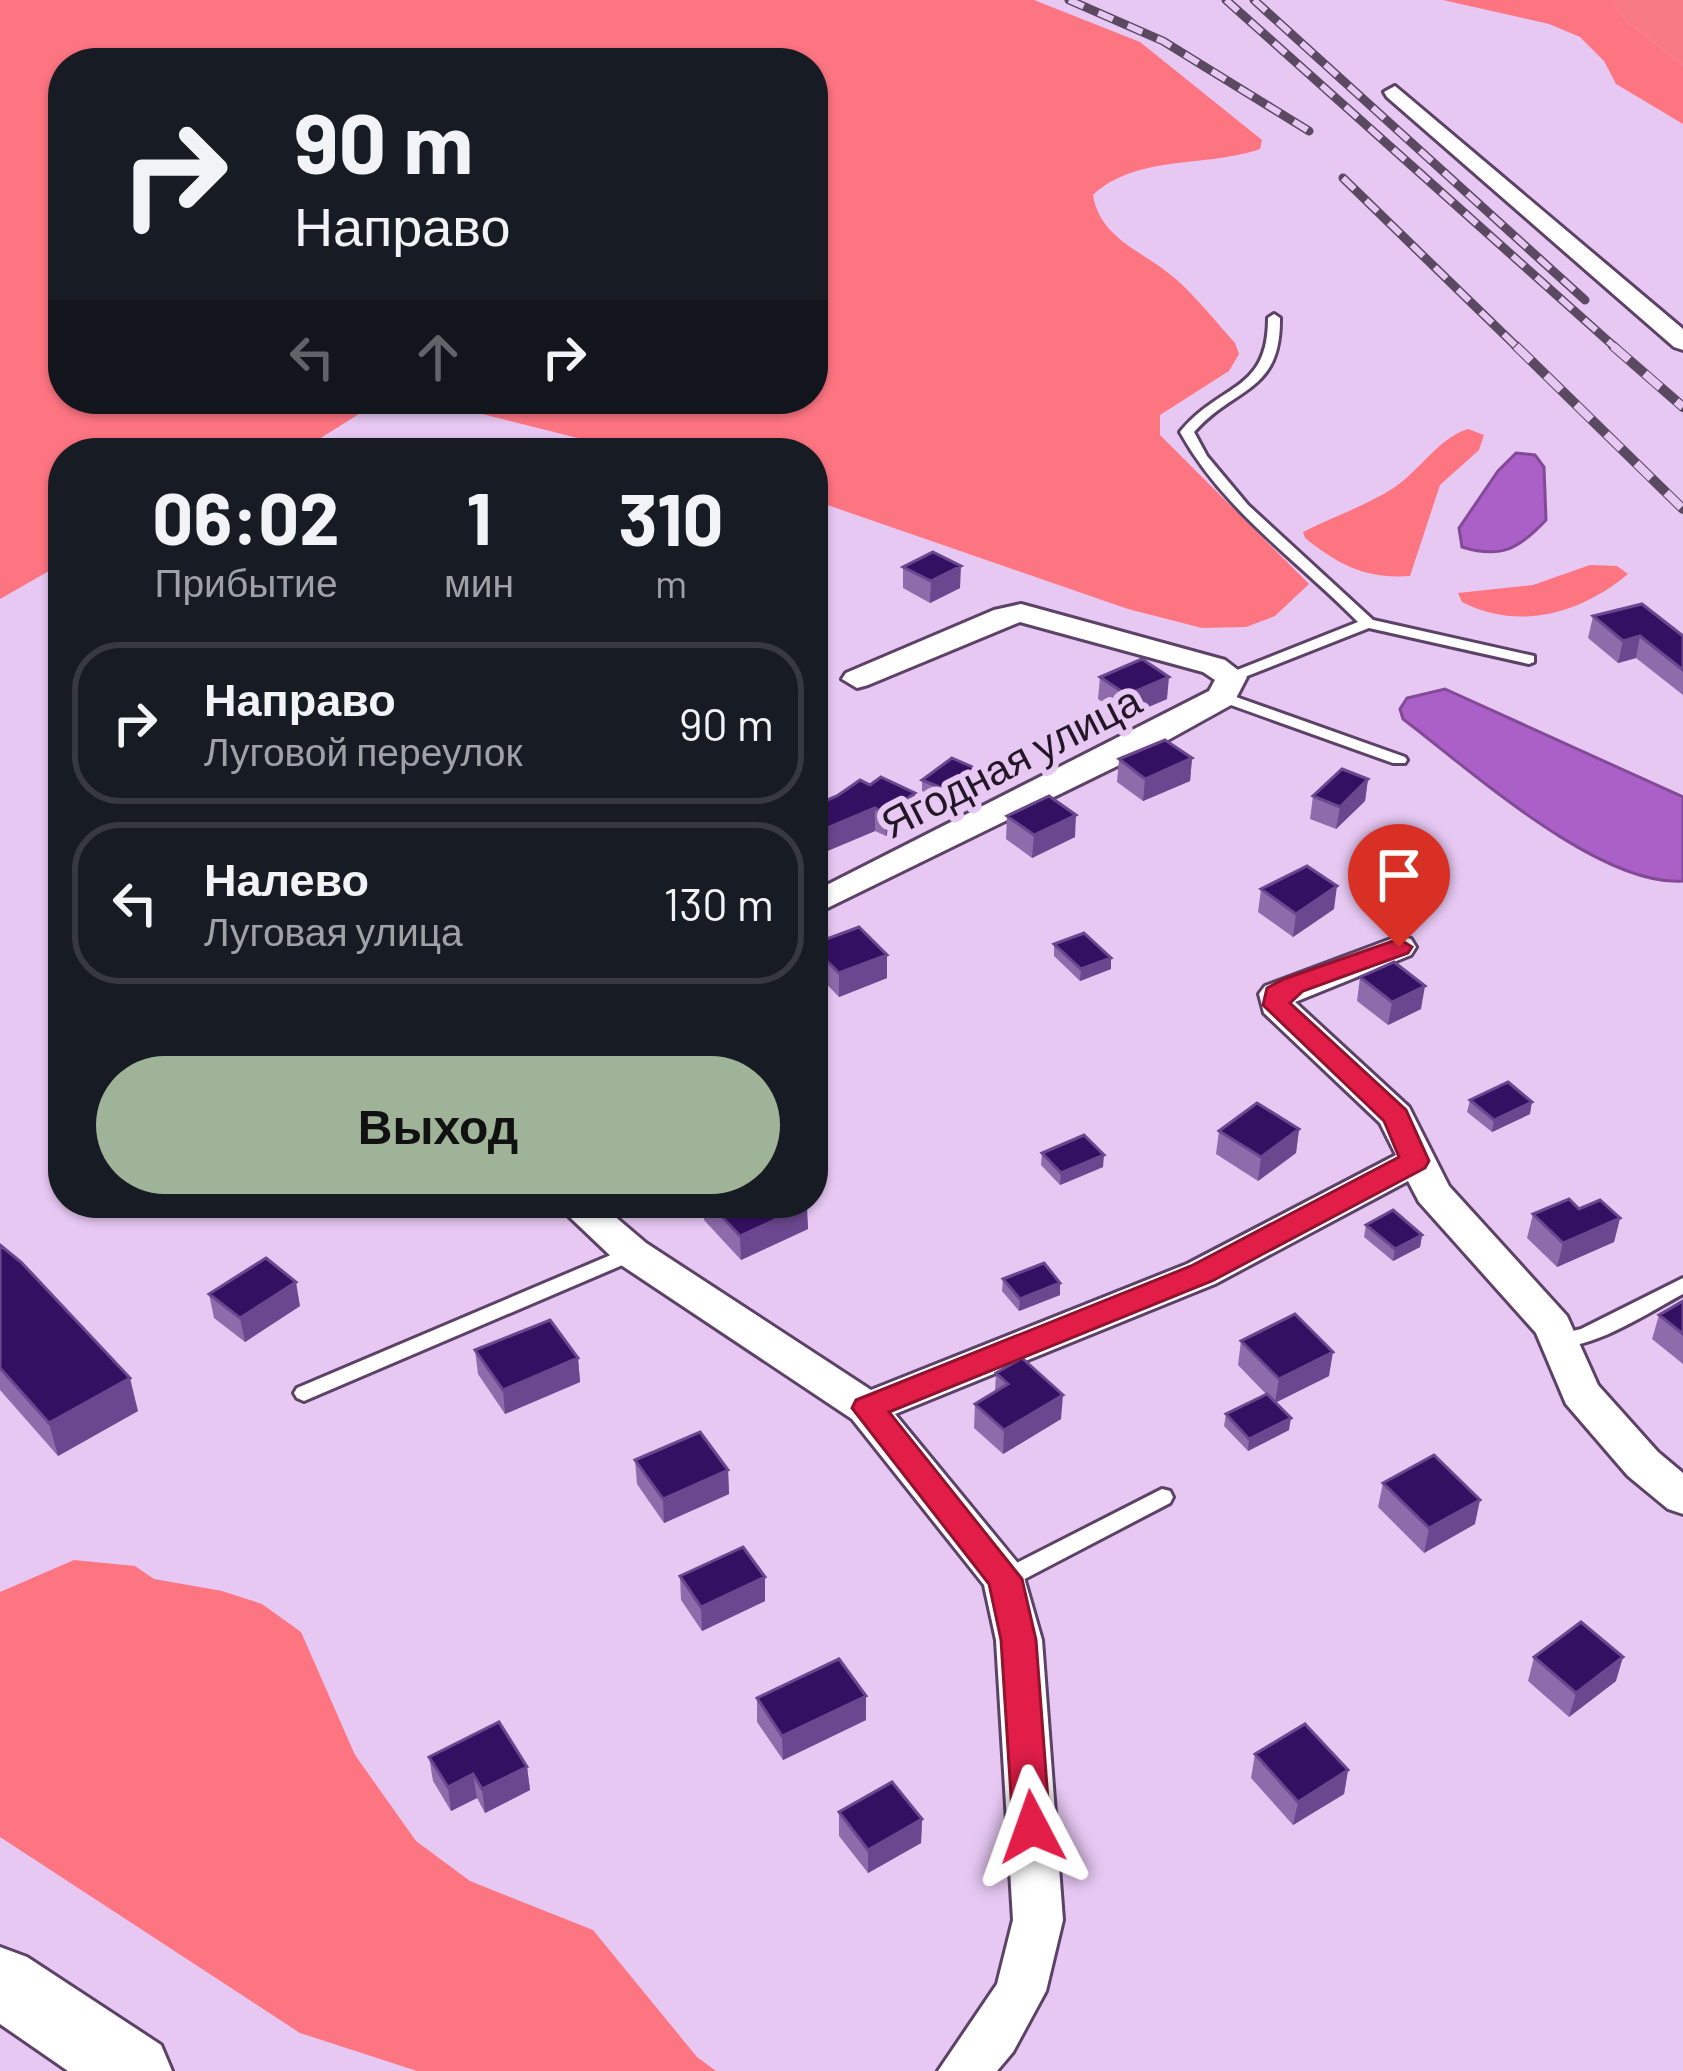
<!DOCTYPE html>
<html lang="ru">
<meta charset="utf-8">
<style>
:root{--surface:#171b24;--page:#20242c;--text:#f1f3f6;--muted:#9ea1a6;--line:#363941;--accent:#9eb397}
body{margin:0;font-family:Barlow,sans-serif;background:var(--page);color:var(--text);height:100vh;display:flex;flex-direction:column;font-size:45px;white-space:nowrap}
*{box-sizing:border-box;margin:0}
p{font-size:39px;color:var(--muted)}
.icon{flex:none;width:66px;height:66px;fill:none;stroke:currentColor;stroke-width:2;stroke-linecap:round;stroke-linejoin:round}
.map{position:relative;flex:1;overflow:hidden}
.drawer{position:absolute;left:48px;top:438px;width:780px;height:780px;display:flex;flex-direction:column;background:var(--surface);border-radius:48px;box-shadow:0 3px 9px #0004}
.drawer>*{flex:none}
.top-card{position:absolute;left:48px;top:48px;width:780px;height:366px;border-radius:48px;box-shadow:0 3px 9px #0004;background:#171b24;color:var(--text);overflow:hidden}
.pin{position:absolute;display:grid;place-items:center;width:102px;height:102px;color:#fff;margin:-123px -51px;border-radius:50% 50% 50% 0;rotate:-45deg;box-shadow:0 0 12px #0007}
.pin .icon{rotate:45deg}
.me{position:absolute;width:132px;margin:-66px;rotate:356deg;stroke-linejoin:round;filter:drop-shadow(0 0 9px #0008)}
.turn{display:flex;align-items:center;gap:42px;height:252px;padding:0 48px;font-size:54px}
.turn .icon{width:156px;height:156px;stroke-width:2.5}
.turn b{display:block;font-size:84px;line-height:102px}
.lanes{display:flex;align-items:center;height:114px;padding:0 48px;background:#0003;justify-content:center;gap:60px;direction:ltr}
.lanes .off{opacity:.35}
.eta{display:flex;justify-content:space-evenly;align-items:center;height:204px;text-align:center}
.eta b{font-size:72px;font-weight:700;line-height:84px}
.primary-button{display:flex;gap:24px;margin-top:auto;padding:24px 48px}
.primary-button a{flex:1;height:138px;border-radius:72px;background:var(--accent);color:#111;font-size:48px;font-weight:700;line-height:138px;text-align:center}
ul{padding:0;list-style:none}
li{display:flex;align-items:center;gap:36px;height:162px;margin:0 24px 18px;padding:0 24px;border:6px solid var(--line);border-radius:48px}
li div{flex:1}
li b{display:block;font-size:45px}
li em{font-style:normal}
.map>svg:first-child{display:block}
.green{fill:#f77a85}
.forest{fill:#fe7582}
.water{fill:#ab60c7;stroke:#824a97;stroke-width:3}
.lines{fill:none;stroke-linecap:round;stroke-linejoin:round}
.lane-casing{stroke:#5d4267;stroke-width:6}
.street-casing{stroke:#5d4267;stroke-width:6}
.secondary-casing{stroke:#5d4267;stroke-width:6}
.lane{fill:#fff;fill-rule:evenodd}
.street{fill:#fff;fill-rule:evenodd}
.secondary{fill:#fff;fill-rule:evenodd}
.rail-far1-casing{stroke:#5a4960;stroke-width:9}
.rail-casing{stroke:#5a4960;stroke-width:10}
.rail-far1{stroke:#e7c8f3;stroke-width:6;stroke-dasharray:16;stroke-linecap:butt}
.rail{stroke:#e7c8f3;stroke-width:8;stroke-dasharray:21;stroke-linecap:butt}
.wall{fill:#8e6cab}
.shaded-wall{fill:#6a478e}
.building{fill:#341063;stroke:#6a478e;stroke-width:3}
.route{fill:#e11d48;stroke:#92132f;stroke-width:3}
.labels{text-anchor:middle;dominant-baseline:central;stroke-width:12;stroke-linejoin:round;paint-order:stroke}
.street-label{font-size:42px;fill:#231727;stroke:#e7c8f3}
</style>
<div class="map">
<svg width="1683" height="2071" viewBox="0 0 1683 2071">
<rect width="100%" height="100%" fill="#e7c8f3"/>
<path class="green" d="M 1615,0 L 1683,0 L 1683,65 L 1627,22 L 1612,4 Z"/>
<path class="forest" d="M 0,0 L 1034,0 L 1140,42 L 1262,140 L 1260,149 C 1205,168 1137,154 1093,195 C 1100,240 1146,252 1177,280 C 1198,299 1216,322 1235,343 L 1239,354 L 1229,371 L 1160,415 L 1160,435 L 1309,584 L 1275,616 L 1246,627 L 1202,628 L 1128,609 L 813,500 L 813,453 L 637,453 L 423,399 L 813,399 L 813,63 L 63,63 L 63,399 L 401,399 L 362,412 L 297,453 L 63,453 L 63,563 L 0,599 Z
M 1443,0 L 1615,0 L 1613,5 L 1627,22 L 1683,65 L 1683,124 L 1616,84 L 1604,61 L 1580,37 L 1549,24 Z
M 1468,429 L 1484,435 L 1479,450 L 1440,485 L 1410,576 C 1365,579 1339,565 1305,538 L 1303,532 C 1332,517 1365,506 1392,489 C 1419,472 1438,438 1468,429 Z
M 1590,565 L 1617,566 L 1628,574 C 1580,614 1519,631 1462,602 L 1458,593 L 1533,585 Z
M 74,1560 L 135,1566 L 154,1579 L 222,1591 L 262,1604 L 301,1632 L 355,1755 L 416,1841 L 470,1881 L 593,1930 L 697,2057 L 716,2071 L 417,2071 L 300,2033 L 0,1837 L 0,1592 Z"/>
<path class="water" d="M 1516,453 L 1535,455 L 1544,467 L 1546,520 C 1519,549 1501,559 1462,547 L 1459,528 L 1498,471 Z
M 1445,689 L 1683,797 L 1683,881 C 1599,887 1469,769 1403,719 L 1400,709 L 1407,698 Z"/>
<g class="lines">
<g class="lane-casing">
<path id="lane" d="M 1274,314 L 1280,318 C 1281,393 1235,386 1194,432 L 1207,456 L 1248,505 L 1373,620 L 1534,656 L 1534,662 L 1529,664 L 1369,628 L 1237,680 L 1227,680 L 1227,674 L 1358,622 C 1297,560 1223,510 1180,432 C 1221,382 1268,393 1268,318 Z
M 1222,692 L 1405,757 L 1407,760 L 1405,763 L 1393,763 L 1217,700 L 1217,694 Z
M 632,1246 L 639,1248 L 642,1253 L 639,1258 L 311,1398 L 304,1401 L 297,1398 L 294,1393 L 297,1388 Z
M 1683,1278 L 1683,1294 C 1649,1312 1590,1352 1552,1346 L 1549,1341 L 1552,1336 L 1581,1329 Z
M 1162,1489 L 1170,1491 L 1173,1497 L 1170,1503 L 1013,1585 L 1005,1588 L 997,1585 L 994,1579 L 997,1573 Z"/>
</g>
<g class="street-casing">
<path id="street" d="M 1395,86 L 1683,329 L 1683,350 L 1674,347 L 1387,97 L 1384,92 Z
M 1021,604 L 1225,660 L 1247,677 L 1233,704 L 1150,750 L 813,915 L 813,892 L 1209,691 L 1215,680 L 1203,672 L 1020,622 L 868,685 L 857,688 L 842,679 L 846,673 L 994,610 Z
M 1399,936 L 1411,939 L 1416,947 L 1411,955 L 1295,1002 L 1409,1107 L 1449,1186 L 1567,1316 L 1598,1385 L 1658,1452 L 1683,1473 L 1683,1514 L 1668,1509 L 1628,1476 L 1566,1404 L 1536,1333 L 1419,1202 L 1408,1181 L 1215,1284 L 895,1414 L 1021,1567 L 1042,1640 L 1063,1920 L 1046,1991 L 1013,2052 L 997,2071 L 938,2071 L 997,1984 L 1013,1920 L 996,1640 L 984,1585 L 852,1419 L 618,1263 L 555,1203 L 599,1203 L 646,1243 L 871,1390 L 1187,1264 L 1396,1155 L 1380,1123 L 1264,1013 L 1259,994 L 1265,986 Z"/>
</g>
<g class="secondary-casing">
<path id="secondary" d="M 0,1947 L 27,1957 L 161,2045 L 172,2071 L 68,2071 L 0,2024 Z"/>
</g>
<use href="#lane" class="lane"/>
<use href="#street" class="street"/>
<use href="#secondary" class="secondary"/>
<g class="rail-far1-casing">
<path id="rail-far1" d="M 1069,0 L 1163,41 L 1309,131
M 1226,0 L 1617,349
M 1254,0 L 1585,300
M 1343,178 L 1519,349"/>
</g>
<g class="rail-casing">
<path id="rail" d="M 1516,346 L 1683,509
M 1613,346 L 1683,407"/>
</g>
<use href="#rail-far1" class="rail-far1"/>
<use href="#rail" class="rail"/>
</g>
<path class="wall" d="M 903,567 L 960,588 L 930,603 L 903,588 Z
M 1593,616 L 1683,636 L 1683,695 L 1636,658 L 1618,663 L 1588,638 Z
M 1100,677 L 1167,699 L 1125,717 L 1098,699 Z
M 1192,758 L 1190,781 L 1143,801 L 1117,782 L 1119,759 Z
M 977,769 L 977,780 L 948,803 L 922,791 L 922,780 Z
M 1368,779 L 1365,801 L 1336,829 L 1310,819 L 1313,796 Z
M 870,785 L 915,793 L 915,816 L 886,836 L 875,831 L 813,857 L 813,806 Z
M 1007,816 L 1075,837 L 1032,858 L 1006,839 Z
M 1261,889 L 1334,909 L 1293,937 L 1258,912 Z
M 813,944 L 887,955 L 887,978 L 839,997 L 813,970 Z
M 1054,944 L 1111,969 L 1080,981 L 1054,956 Z
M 1360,977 L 1421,1009 L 1388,1025 L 1357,1001 Z
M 1470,1100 L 1530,1114 L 1492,1132 L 1467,1112 Z
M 1299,1129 L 1296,1153 L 1258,1181 L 1216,1154 L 1219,1131 Z
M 1042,1153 L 1103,1167 L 1060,1185 L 1041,1165 Z
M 703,1203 L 806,1203 L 808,1229 L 741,1260 L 704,1220 Z
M 1579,1209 L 1620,1218 L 1614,1242 L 1557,1267 L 1527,1238 L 1533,1214 Z
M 1366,1225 L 1422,1235 L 1420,1247 L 1393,1261 L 1364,1237 Z
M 0,1245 L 138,1411 L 58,1456 L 0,1390 Z
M 1003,1279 L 1060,1295 L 1019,1311 L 1002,1291 Z
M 209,1294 L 300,1306 L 245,1342 L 214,1318 Z
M 1683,1301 L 1683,1364 L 1652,1339 L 1659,1315 Z
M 1241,1341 L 1329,1376 L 1275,1402 L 1289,1430 L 1248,1451 L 1224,1426 L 1226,1414 L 1266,1394 L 1238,1365 Z
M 475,1350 L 578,1358 L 580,1382 L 505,1414 L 478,1374 Z
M 996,1373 L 1061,1419 L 1003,1454 L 974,1428 L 975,1404 L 995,1392 Z
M 635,1460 L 728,1470 L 729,1494 L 664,1523 L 637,1484 Z
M 1383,1483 L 1475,1524 L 1424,1553 L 1378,1507 Z
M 680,1576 L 765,1577 L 765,1601 L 702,1631 L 681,1600 Z
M 1534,1657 L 1616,1681 L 1569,1717 L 1528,1681 Z
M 866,1696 L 866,1720 L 783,1760 L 757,1722 L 757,1698 Z
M 1255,1754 L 1348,1770 L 1344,1794 L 1293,1825 L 1251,1778 Z
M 429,1757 L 527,1767 L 530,1790 L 485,1813 L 477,1798 L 451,1811 L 433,1781 Z
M 839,1812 L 922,1819 L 921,1843 L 868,1873 L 839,1836 Z"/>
<path class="shaded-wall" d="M 961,566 L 960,588 L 930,603 L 931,581 Z
M 1640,636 L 1636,658 L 1618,663 L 1623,641 Z
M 1169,677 L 1167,699 L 1125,717 L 1127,695 Z
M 1192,758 L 1190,781 L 1143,801 L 1145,779 Z
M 977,769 L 977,780 L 948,803 L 949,791 Z
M 1368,779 L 1365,801 L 1336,829 L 1340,807 Z
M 915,793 L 915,816 L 886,836 L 886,814 Z
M 875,808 L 875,831 L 813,857 L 813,834 Z
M 1076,815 L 1075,837 L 1032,858 L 1034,835 Z
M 1337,886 L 1334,909 L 1293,937 L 1296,914 Z
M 887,955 L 887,978 L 839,997 L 839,973 Z
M 1111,958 L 1111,969 L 1080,981 L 1081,969 Z
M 1425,986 L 1421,1009 L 1388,1025 L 1392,1002 Z
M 1532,1102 L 1530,1114 L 1492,1132 L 1494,1120 Z
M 1299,1129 L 1296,1153 L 1258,1181 L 1261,1157 Z
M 1104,1155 L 1103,1167 L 1060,1185 L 1061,1173 Z
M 807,1205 L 808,1229 L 741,1260 L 740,1236 Z
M 1620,1218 L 1614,1242 L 1557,1267 L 1563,1243 Z
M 1422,1235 L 1420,1247 L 1393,1261 L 1395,1249 Z
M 296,1282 L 300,1306 L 245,1342 L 240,1318 Z
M 1060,1283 L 1060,1295 L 1019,1311 L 1020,1299 Z
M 1333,1352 L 1329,1376 L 1275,1403 L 1279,1379 Z
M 578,1358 L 580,1382 L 505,1414 L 503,1390 Z
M 130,1378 L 138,1411 L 58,1456 L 49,1423 Z
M 1063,1395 L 1061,1419 L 1003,1454 L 1004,1430 Z
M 1291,1418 L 1289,1430 L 1248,1451 L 1249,1439 Z
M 728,1470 L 729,1494 L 664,1523 L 663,1499 Z
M 1480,1500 L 1475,1524 L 1424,1553 L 1429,1528 Z
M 765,1577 L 765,1601 L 702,1631 L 701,1607 Z
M 1623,1657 L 1616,1681 L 1569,1717 L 1576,1693 Z
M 866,1696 L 866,1720 L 783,1760 L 782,1736 Z
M 527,1767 L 530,1790 L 485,1813 L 482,1789 Z
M 1348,1770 L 1344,1794 L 1293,1825 L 1298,1802 Z
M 473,1774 L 477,1798 L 451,1811 L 448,1787 Z
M 922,1819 L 921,1843 L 868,1873 L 868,1850 Z"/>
<path class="building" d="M 933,552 L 961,566 L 931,581 L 903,567 Z
M 1642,604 L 1683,636 L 1683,670 L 1640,636 L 1623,641 L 1593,616 Z
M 1142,659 L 1169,677 L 1127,695 L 1100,677 Z
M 1165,740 L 1192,758 L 1145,779 L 1119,759 Z
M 952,758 L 977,769 L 949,791 L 922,780 Z
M 1342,769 L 1368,779 L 1340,807 L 1313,796 Z
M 881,777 L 915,793 L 886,814 L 875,808 L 813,834 L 813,806 L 837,796 L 860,780 L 870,785 Z
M 1049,796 L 1076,815 L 1034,835 L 1007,816 Z
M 1307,866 L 1337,886 L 1296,914 L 1261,889 Z
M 859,927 L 887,955 L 839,973 L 813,947 L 813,944 Z
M 1084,933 L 1111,958 L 1081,969 L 1054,944 Z
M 1394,962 L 1425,986 L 1392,1002 L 1360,977 Z
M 1508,1082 L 1532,1102 L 1494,1120 L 1470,1100 Z
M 1257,1103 L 1299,1129 L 1261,1157 L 1219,1131 Z
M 1084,1135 L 1104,1155 L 1061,1173 L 1042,1153 Z
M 1569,1199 L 1579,1209 L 1600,1200 L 1620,1218 L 1563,1243 L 1533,1214 Z
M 709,1203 L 806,1203 L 807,1205 L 740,1236 Z
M 1393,1210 L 1422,1235 L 1395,1249 L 1366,1225 Z
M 0,1245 L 21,1262 L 130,1378 L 49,1423 L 0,1368 Z
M 266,1258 L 296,1282 L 240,1318 L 209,1294 Z
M 1044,1263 L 1060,1283 L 1020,1299 L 1003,1279 Z
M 1683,1301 L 1683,1334 L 1659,1315 Z
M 1295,1314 L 1333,1352 L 1279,1379 L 1241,1341 Z
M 550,1320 L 578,1358 L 503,1390 L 475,1350 Z
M 1022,1358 L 1063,1395 L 1004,1430 L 975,1404 L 1008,1384 L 996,1373 Z
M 1267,1394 L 1291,1418 L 1249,1439 L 1226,1414 Z
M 700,1432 L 728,1470 L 663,1499 L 635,1460 Z
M 1434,1455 L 1480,1500 L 1429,1528 L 1383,1483 Z
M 743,1547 L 765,1577 L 701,1607 L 680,1576 Z
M 1581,1622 L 1623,1657 L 1576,1693 L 1534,1657 Z
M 839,1659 L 866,1696 L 782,1736 L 757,1698 Z
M 499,1722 L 527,1767 L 482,1789 L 473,1774 L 448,1787 L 429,1757 Z
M 1305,1724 L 1348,1770 L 1298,1802 L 1255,1754 Z
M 892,1782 L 922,1819 L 868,1850 L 839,1812 Z"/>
<path class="route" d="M 1399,939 L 1412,947 L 1408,953 L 1303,991 L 1290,1003 L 1406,1110 L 1429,1161 L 1425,1168 L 1212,1281 L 889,1412 L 1022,1579 L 1036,1640 L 1050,1827 L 1045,1838 L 1032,1843 L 1019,1838 L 1013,1827 L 1001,1640 L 989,1584 L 852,1408 L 856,1400 L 1191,1266 L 1399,1157 L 1384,1121 L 1263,1005 L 1267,988 L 1284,979 Z"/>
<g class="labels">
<g class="street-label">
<text transform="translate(1010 760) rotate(-27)">Ягодная улица</text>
</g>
</g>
</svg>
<div class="pin" style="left:1399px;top:947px;background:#d93025"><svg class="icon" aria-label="arrive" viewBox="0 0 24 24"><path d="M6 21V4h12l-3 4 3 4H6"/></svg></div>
<svg class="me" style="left:1032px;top:1827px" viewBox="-20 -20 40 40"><path d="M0-17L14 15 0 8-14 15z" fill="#e11d48" stroke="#fff" stroke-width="4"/></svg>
<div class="top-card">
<div class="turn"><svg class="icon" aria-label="right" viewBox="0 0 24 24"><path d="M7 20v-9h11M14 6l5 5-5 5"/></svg><div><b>90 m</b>Направо</div></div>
<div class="lanes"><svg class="icon off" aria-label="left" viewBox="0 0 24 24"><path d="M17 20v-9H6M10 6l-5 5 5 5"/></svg><svg class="icon off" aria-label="ahead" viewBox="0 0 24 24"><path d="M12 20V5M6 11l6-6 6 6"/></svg><svg class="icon" aria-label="right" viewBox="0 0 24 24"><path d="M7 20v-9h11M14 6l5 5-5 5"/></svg></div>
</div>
<section class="drawer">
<div class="eta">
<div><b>06:02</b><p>Прибытие</p></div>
<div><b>1</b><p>мин</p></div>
<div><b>310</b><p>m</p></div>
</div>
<ul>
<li><svg class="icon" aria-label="right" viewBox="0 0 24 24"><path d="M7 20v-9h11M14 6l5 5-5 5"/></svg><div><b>Направо</b><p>Луговой переулок</p></div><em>90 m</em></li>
<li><svg class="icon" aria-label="left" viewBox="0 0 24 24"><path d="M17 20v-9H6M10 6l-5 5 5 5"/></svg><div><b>Налево</b><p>Луговая улица</p></div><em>130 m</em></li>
</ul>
<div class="primary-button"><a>Выход</a></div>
</section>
</div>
